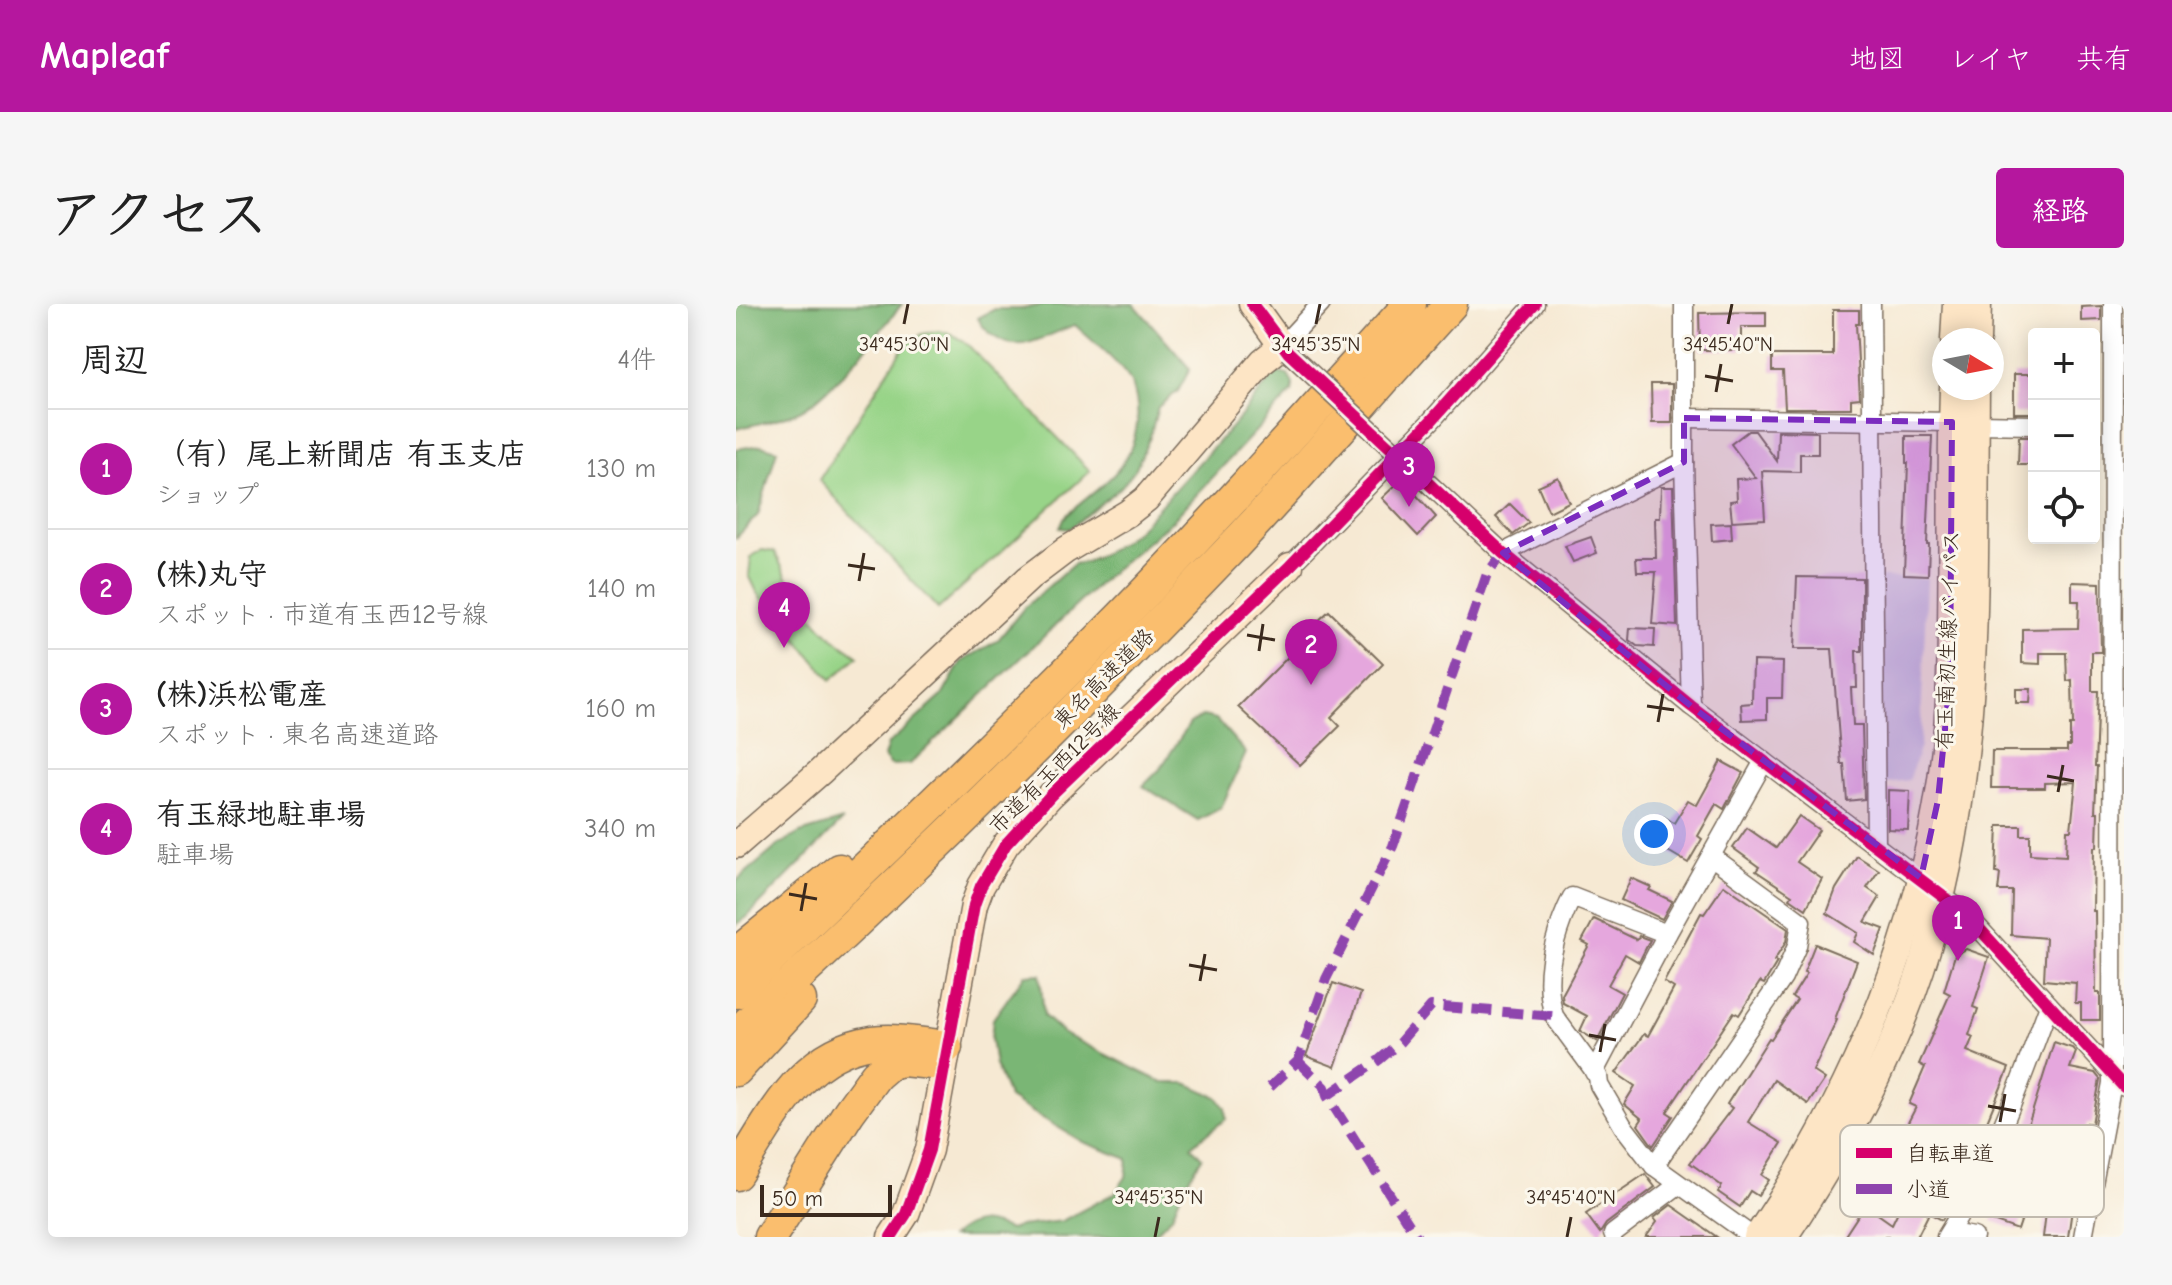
<!DOCTYPE html>
<html lang="ja">
<meta charset="utf-8">
<style>
body{margin:0;font-family:"Comic Neue","Klee One",sans-serif;background:#f6f6f6;color:#222}
.controls{position:absolute;right:24px;top:24px;display:grid;overflow:hidden;border-radius:8px;box-shadow:0 4px 20px #0003}
.controls button{width:72px;height:72px;display:grid;place-items:center;padding:0;border:0;border-bottom:2px solid #e0e0e0;background:#fff;color:#222;font:40px sans-serif}
.compass{position:absolute;left:1196px;top:24px;width:72px;height:72px;border-radius:50%;background:#fff;box-shadow:0 4px 20px #0003;rotate:100deg}
.scale{position:absolute;left:24px;bottom:20px;width:132px;box-sizing:border-box;padding-left:8px;border:4px solid #3b2a1e;border-top:0;font-size:22px;line-height:28px;white-space:nowrap;color:#3b2a1e;-webkit-text-stroke:6px #fbf7ec;paint-order:stroke}
.you{position:absolute;left:918px;top:530px;width:28px;height:28px;margin:-20px;border:6px solid #fff;border-radius:50%;background:#1a73e8;box-shadow:0 0 0 12px #1a73e833}
.badge{display:grid;place-items:center;width:52px;height:52px;border-radius:50%;background:#b5179e;color:#fff;font-size:26px;font-weight:700}
.pin{position:absolute;translate:-50% -66px;filter:drop-shadow(0 2px 4px #0008)}
.pin::after{content:'';position:absolute;top:42px;width:28px;height:24px;background:inherit;clip-path:polygon(0 0,100% 0,50% 100%)}
.list{margin:0;padding:0;list-style:none}
h2{display:flex;justify-content:space-between;align-items:center;height:104px;margin:0;padding:0 32px;font-size:34px}
h2 small{font-size:26px;font-weight:400;color:#767676}
.list li{display:grid;grid-template-columns:52px 1fr auto;gap:24px;align-items:center;box-sizing:border-box;height:120px;padding:0 32px;border-top:2px solid #e0e0e0}
.list b{display:block;font-size:30px;white-space:nowrap}
.list p{margin:0;font-size:26px;white-space:nowrap;color:#767676}
.list em{font-size:26px;font-style:normal;color:#767676}
.icon{flex:none;width:44px;height:44px;fill:none;stroke:currentColor;stroke-width:2;stroke-linecap:round;stroke-linejoin:round}
.map{position:relative;flex:none;width:1388px;height:933px;overflow:hidden;border-radius:8px}
header{display:flex;align-items:center;gap:48px;box-sizing:border-box;height:112px;padding:0 40px;background:#b5179e;color:#fff}
header strong{font-size:38px}
nav{display:flex;gap:44px;margin-inline-start:auto;font-size:28px}
.intro{display:flex;align-items:center;justify-content:space-between;box-sizing:border-box;height:192px;padding:0 48px}
h1{margin:0;font-size:56px}
.button{padding:20px 36px;border-radius:8px;background:#b5179e;color:#fff;font-size:28px;font-weight:700}
main{display:flex;gap:48px;padding:0 48px}
aside{flex:1;background:#fff;border-radius:8px;box-shadow:0 4px 20px #0003}
.map>svg:first-child{display:block}
.industrial{fill:#c8c0d8}
.green{fill:#98d488;stroke:#6a7f53;stroke-width:2}
.forest{fill:#7ab674;stroke:#5a7049;stroke-width:2}
.building{fill:#e5a7dd}
.lines{fill:none;stroke-linecap:round;stroke-linejoin:round}
.street-casing{stroke:#7c6d5d;stroke-width:21}
.secondary-casing{stroke:#7c6d5d;stroke-width:29}
.highway-casing{stroke:#7c6d5d;stroke-width:35}
.street{stroke:#fff;stroke-width:18}
.secondary{stroke:#fde5c5;stroke-width:26}
.highway{stroke:#fabe6e;stroke-width:32}
.street-bridge-casing{stroke:#7c6d5d;stroke-width:21;stroke-linecap:butt}
.street-bridge{stroke:#fff;stroke-width:18}
.quiet{stroke:#8e44ad;stroke-width:10;stroke-dasharray:20 10;stroke-linecap:butt}
.cycleway-casing{stroke:#fbf7ec;stroke-width:17}
.cycleway{stroke:#d6006c;stroke-width:12}
.marked{fill:#7b2cbf;fill-opacity:0.2;stroke:#7b2cbf;stroke-width:6;stroke-dasharray:16 10;stroke-linejoin:round}
.ticks{fill:none;stroke:#3b2a1e;stroke-width:3}
.labels{text-anchor:middle;stroke-width:6;stroke-linejoin:round;paint-order:stroke}
.street-label{font-size:22px;fill:#3b2a1e;stroke:#fbf7ec}
.key{fill:#fbf7ec;stroke:#c1baae;stroke-width:2}
.key-label{font-size:22px;fill:#3b2a1e}
.ticks-label{font-size:20px;text-anchor:middle;fill:#3b2a1e;stroke:#fbf7ec;stroke-width:6;stroke-linejoin:round;paint-order:stroke}
</style>
<header>
<strong>Mapleaf</strong>
<nav><a>地図</a><a>レイヤ</a><a>共有</a></nav>
</header>
<div class="intro"><h1>アクセス</h1><a class="button">経路</a></div>
<main>
<aside>
<h2>周辺<small>4件</small></h2>
<ul class="list">
<li><span class="badge">1</span><div><b>（有）尾上新聞店 有玉支店</b><p>ショップ</p></div><em>130 m</em></li>
<li><span class="badge">2</span><div><b>(株)丸守</b><p>スポット · 市道有玉西12号線</p></div><em>140 m</em></li>
<li><span class="badge">3</span><div><b>(株)浜松電産</b><p>スポット · 東名高速道路</p></div><em>160 m</em></li>
<li><span class="badge">4</span><div><b>有玉緑地駐車場</b><p>駐車場</p></div><em>340 m</em></li>
</ul>
</aside>
<div class="map">
<svg width="1388" height="933" viewBox="0 0 1388 933">
<rect width="100%" height="100%" fill="#fbf7ec"/>
<filter id="ink" filterUnits="userSpaceOnUse"><feTurbulence type="fractalNoise" baseFrequency=".0125" numOctaves="2"/><feDisplacementMap in="SourceGraphic" scale="16" xChannelSelector="R" yChannelSelector="G"/><feConvolveMatrix kernelMatrix="1 2 1 2 8 2 1 2 1" color-interpolation-filters="sRGB"/></filter>
<filter id="wash" filterUnits="userSpaceOnUse"><feTurbulence type="fractalNoise" baseFrequency=".006" numOctaves="4" result="noise"/><feDisplacementMap in="SourceGraphic" scale="32" xChannelSelector="R" yChannelSelector="G"/><feGaussianBlur stdDeviation="1.8" result="paint"/><feColorMatrix in="noise" values="0 0 0 0 0 0 0 0 0 0 0 0 0 0 0 0 0 1.4 0 .05"/><feComposite in="paint" operator="in"/></filter>
<g filter="url(#wash)">
<rect width="100%" height="100%" fill="#f6e9d3"/>
<polygon class="industrial" points="1144,273 1191,274 1184,442 1173,476 1143,480"/>
<g class="green">
<polygon points="203,27 216,30 232,41 354,167 202,305 83,176 166,45 186,30"/>
<path d="M26,246l13,2c14,32 30,60 57,85 8,7 17,12 26,19l-27,24 -74,-88 -8,-17 2,-18z"/>
</g>
<g class="forest">
<path d="M0,0h166c-21,26 -76,97 -105,108 -19,8 -41,12 -61,17z"/>
<path d="M398,0l56,65 -12,22 -20,16 -8,30 -14,31 -14,18 -53,43 -9,-1 4,-10c16,-16 37,-29 52,-46 21,-23 27,-59 16,-88 -7,-17 -43,-46 -57,-59 -26,8 -55,31 -80,12 -8,-6 -13,-10 -17,-19l17,-9h25l23,-4z"/>
<polygon points="540,68 552,71 557,80 557,87 436,217 370,273 174,460 155,461 148,453 152,440 206,392 225,358 262,336 288,304 338,260 350,258 374,246 402,226 501,117"/>
<polygon points="25,141 41,146 22,211 0,234 0,145"/>
<polygon points="467,412 480,415 510,449 485,504 462,516 407,482 424,465 454,419"/>
<polygon points="107,516 11,613 0,621 0,577 43,541 64,529"/>
<path d="M304,670l4,42 20,18 99,49h23l31,14 8,11 1,11 -35,27 11,12 -18,28 -12,30 -21,21h-200c22,-19 34,-17 59,-7l10,-4 42,-5 53,-28 11,-16 2,-18 -45,-17 -74,-44 -14,-33 -4,-26 2,-20 32,-44z"/>
</g>
<g id="blocks">
<g class="building">
<polygon points="1365,2 1365,16 1345,17 1345,3"/>
<polygon points="1097,6 1123,6 1123,20 1120,20 1124,94 1115,95 1115,104 1049,104 1047,67 1036,67 1036,51 1097,51"/>
<polygon points="1030,8 1030,23 1005,23 1005,46 964,46 963,9"/>
<rect x="1278" y="70" width="20" height="39"/>
<polygon points="915,80 936,80 936,119 916,119"/>
<polygon points="1012,127 1019,127 1041,157 1042,127 1082,128 1082,150 1064,150 1064,168 1026,167 1029,215 996,217 994,197 1001,196 1000,175 1020,174 995,140"/>
<polygon points="1170,132 1196,132 1191,240 1193,240 1192,271 1168,270 1172,159 1170,159"/>
<polygon points="1283,133 1298,133 1298,161 1282,161"/>
<polygon points="822,173 833,198 813,208 802,182"/>
<polygon points="666,175 700,213 682,232 646,194"/>
<polygon points="925,183 937,183 941,322 916,320 920,268 901,268 900,254 920,254 919,214 924,214"/>
<polygon points="774,200 793,219 777,231 760,213"/>
<polygon points="995,219 996,235 976,237 975,220"/>
<polygon points="855,233 861,249 837,258 829,242"/>
<polygon points="1061,273 1126,274 1126,347 1120,347 1121,384 1115,384 1117,421 1126,421 1128,495 1111,497 1108,460 1105,460 1096,345 1058,345"/>
<polygon points="1336,278 1364,279 1365,348 1356,348 1356,387 1362,387 1359,462 1361,462 1359,508 1362,508 1361,543 1358,543 1357,607 1359,607 1360,689 1364,689 1364,716 1345,716 1345,699 1339,699 1340,679 1308,676 1310,634 1275,631 1276,587 1262,587 1264,570 1260,569 1262,522 1285,522 1285,531 1294,531 1294,550 1330,552 1331,526 1335,526 1340,478 1309,479 1309,484 1255,484 1256,447 1331,447 1331,442 1334,442 1334,421 1337,421 1336,376 1331,377 1330,349 1304,349 1304,360 1286,359 1286,325 1342,324 1343,297 1336,297"/>
<polygon points="593,307 647,360 595,413 604,422 564,461 502,403 572,333 568,330"/>
<polygon points="894,324 919,325 918,343 901,342 893,336"/>
<polygon points="1017,357 1047,358 1046,394 1031,394 1031,415 1006,416 1005,400 1016,399"/>
<polygon points="1280,385 1295,385 1294,399 1280,399"/>
<polygon points="985,457 1007,469 988,505 980,500 962,532 966,535 952,559 915,537 928,513 938,519 952,496 961,501"/>
<polygon points="1152,486 1174,487 1172,526 1152,525"/>
<polygon points="1063,512 1083,526 1061,558 1086,575 1070,605 1054,594 1056,591 1020,567 1023,563 997,544 1011,524 1040,544"/>
<polygon points="1121,552 1143,566 1131,584 1144,593 1129,618 1148,625 1138,651 1118,638 1122,629 1091,609 1100,585"/>
<polygon points="895,574 915,583 913,586 936,597 926,615 885,596"/>
<polygon points="988,581 1052,625 1050,638 1038,657 1041,658 1028,680 1024,678 1003,711 998,708 931,808 937,812 917,842 902,821 906,815 888,800 899,782 880,769 908,730 912,732 938,684 928,678 965,609 968,610"/>
<polygon points="858,615 901,636 903,632 914,636 903,658 889,650 872,681 886,689 861,737 844,727 851,712 827,699 826,691 853,641 846,637"/>
<polygon points="1079,640 1121,657 1099,715 1101,716 1077,767 1089,775 1072,800 1038,776 1012,818 1046,839 1026,871 1033,876 1022,892 1014,887 1004,903 982,888 986,882 954,859 996,804 991,800 1033,734 1035,735 1061,696 1056,693 1071,669 1068,668"/>
<polygon points="1230,645 1253,653 1237,703 1242,705 1233,731 1237,733 1231,747 1273,764 1249,822 1242,819 1214,874 1226,879 1206,916 1193,909 1181,933 1108,933 1129,901 1156,920 1165,901 1170,904 1195,853 1163,836 1180,803 1173,800 1189,763 1183,760 1214,690 1208,687 1219,651"/>
<polygon points="597,679 625,689 599,763 570,752"/>
<polygon points="1318,738 1336,744 1340,748 1334,764 1359,769 1364,775 1356,820 1351,819 1344,851 1332,933 1307,933 1318,844 1310,843 1282,926 1256,917 1275,861 1268,859 1279,824 1290,828"/>
<polygon points="909,870 919,883 870,920 864,929 850,910"/>
<polygon points="935,901 981,933 910,933 921,918 918,914"/>
</g>
</g>
</g>
<g filter="url(#ink)">
<use href="#blocks" fill-opacity="0" stroke="#7c6d5d" stroke-width="2"/>
<g class="lines">
<g class="street-casing">
<g id="street">
<polyline points="948,0 948,158 955,402"/>
<polyline points="1135,0 1140,540"/>
<polyline points="552,48 546,42 585,0"/>
<polyline points="948,114 1216,118"/>
<polyline points="1240,120 1298,121"/>
<polyline points="662,151 767,249 955,402 1230,610 1388,783"/>
<polyline points="767,249 948,158"/>
<polyline points="554,262 695,117 799,0"/>
<path d="M931,630l-95,-37c-18,37 -30,78 -18,119l44,60 1,9 24,41 31,40 99,71"/>
<polyline points="858,768 931,630 1028,457"/>
<polyline points="918,862 1047,674 1061,642 1065,618 975,552"/>
<polyline points="1213,929 1238,933"/>
<polyline points="877,930 942,881"/>
<path d="M1210,933c45,-72 74,-153 103,-232"/>
<polyline points="1347,933 1376,779 1377,0"/>
</g>
</g>
<g class="secondary-casing">
<g id="secondary">
<polyline points="1218,36 1220,0"/>
<polyline points="1241,36 1242,0"/>
<polyline points="0,541 84,468 293,274 330,246 392,209 410,195 527,57 546,42 516,0"/>
<polyline points="155,933 170,910 193,846 238,601 245,582 270,540 315,491 554,262"/>
<path d="M1021,933c111,-164 187,-359 193,-559 3,-96 0,-193 3,-290"/>
<path d="M1048,933c55,-84 106,-173 137,-268 62,-188 53,-386 55,-581"/>
</g>
</g>
<g class="highway-casing">
<g id="highway">
<polyline points="0,650 103,566"/>
<path d="M0,688c130,-124 260,-248 386,-376 99,-101 193,-207 288,-312"/>
<path d="M0,730c168,-154 331,-314 488,-478 78,-82 151,-168 227,-252"/>
<polyline points="0,766 64,696"/>
<path d="M0,870c36,-54 64,-121 136,-132 25,-3 50,2 74,5"/>
<polyline points="34,933 113,808 140,771 154,759 167,756 196,759"/>
</g>
</g>
<use href="#street" class="street"/>
<use href="#secondary" class="secondary"/>
<use href="#highway" class="highway"/>
<g class="street-bridge-casing">
<polyline id="street-bridge" points="552,48 662,151"/>
</g>
<use href="#street-bridge" class="street-bridge"/>
<g class="quiet">
<polyline points="562,757 589,783 591,792 681,933"/>
<polyline points="534,783 562,757 590,675 657,542 751,270 767,249"/>
<polyline points="591,792 643,756 664,738 695,702 818,712"/>
</g>
<g class="cycleway-casing">
<g id="cycleway">
<polyline points="516,0 552,48 767,249 955,402 1230,610 1388,783"/>
<polyline points="155,933 170,910 193,846 238,601 245,582 270,540 315,491 554,262 695,117 799,0"/>
</g>
</g>
<use href="#cycleway" class="cycleway"/>
</g>
</g>
<path class="marked" d="M948,114l268,4 -2,257 -12,121 -17,78 -230,-172 -188,-153 181,-91z"/>
<path class="ticks" d="M168,20l4,-20M580,20l4,-20M992,20l4,-20M969,72l28,5M980,88l5,-28M112,261l27,4M123,277l5,-28M511,331l28,5M523,347l4,-27M911,402l27,4M922,418l5,-28M1311,472l27,5M1322,488l5,-27M53,590l28,5M65,607l5,-28M453,661l28,5M464,677l5,-27M853,731l27,5M864,748l5,-28M1252,802l28,5M1264,818l5,-28M419,933l4,-20M831,933l4,-20"/>
<g class="labels">
<g class="street-label">
<text transform="translate(1211 336) rotate(-88)" y="8">有玉南初生線バイパス</text>
<text transform="translate(367 374) rotate(-45)" y="8">東名高速道路</text>
<text transform="translate(318 464) rotate(-45)" y="8">市道有玉西12号線</text>
</g>
</g>
<rect x="1104" y="821" width="264" height="92" rx="12" class="key"/>
<rect x="1120" y="844" width="36" height="10" fill="#d6006c"/>
<rect x="1120" y="880" width="36" height="10" fill="#8e44ad"/>
<g class="key-label">
<text x="1170" y="857">自転車道</text>
<text x="1170" y="893">小道</text>
</g>
<g class="ticks-label">
<text x="168" y="47">34°45'30"N</text>
<text x="580" y="47">34°45'35"N</text>
<text x="992" y="47">34°45'40"N</text>
<text x="423" y="900">34°45'35"N</text>
<text x="835" y="900">34°45'40"N</text>
</g>
</svg>
<div class="controls">
<button>+</button>
<button>−</button>
<button><svg class="icon" aria-label="locate" viewBox="0 0 24 24"><circle cx="12" cy="12" r="6"/><path d="M12 2v4M12 18v4M2 12h4M18 12h4"/></svg></button>
</div>
<svg class="compass" viewBox="-18 -18 36 36"><path d="M0-13l5 13h-10z" fill="#e53935"/><path d="M0 13l5-13h-10z" fill="#767676"/></svg>
<div class="scale">50 m</div>
<div class="you"></div>
<div class="pin badge" style="left:1222px;top:657px">1</div>
<div class="pin badge" style="left:575px;top:381px">2</div>
<div class="pin badge" style="left:673px;top:203px">3</div>
<div class="pin badge" style="left:48px;top:344px">4</div>
</div>
</main>
